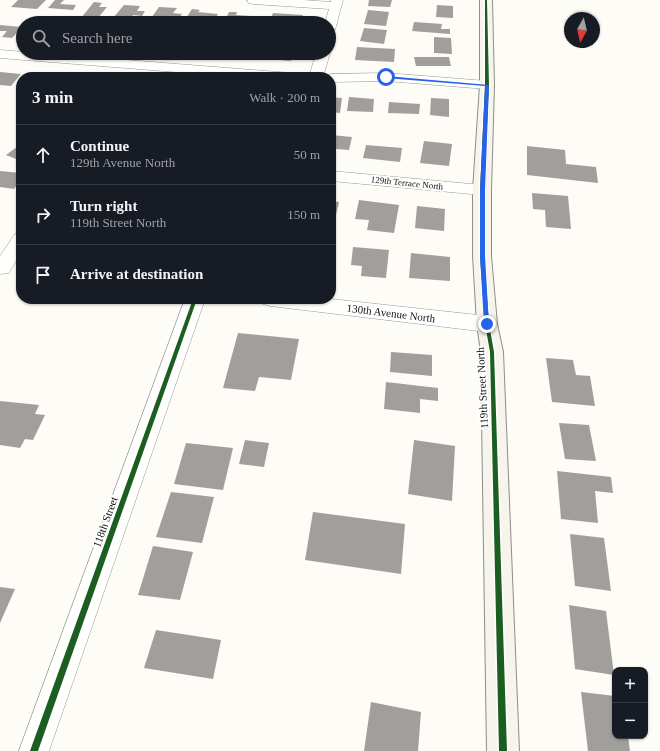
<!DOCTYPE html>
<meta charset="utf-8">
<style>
body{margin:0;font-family:"Times New Roman",serif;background:#242831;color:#f1f3f6}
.controls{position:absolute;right:12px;bottom:12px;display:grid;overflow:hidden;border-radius:8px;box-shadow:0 1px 3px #0004}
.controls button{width:36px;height:36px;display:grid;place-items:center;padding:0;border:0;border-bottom:1px solid #363941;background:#171b24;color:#f1f3f6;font:20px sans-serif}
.compass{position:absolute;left:564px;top:12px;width:36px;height:36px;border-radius:50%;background:#171b24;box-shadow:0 1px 3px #0004;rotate:188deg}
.stop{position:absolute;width:12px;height:12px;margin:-9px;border:3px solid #2563eb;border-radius:50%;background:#fff}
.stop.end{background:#2563eb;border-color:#fff;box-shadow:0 1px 4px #0008}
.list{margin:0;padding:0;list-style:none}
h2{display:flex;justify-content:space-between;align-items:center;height:52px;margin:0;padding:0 16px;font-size:17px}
h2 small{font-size:13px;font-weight:400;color:#9ea1a6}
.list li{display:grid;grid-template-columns:26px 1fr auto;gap:12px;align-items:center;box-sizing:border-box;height:60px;padding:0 16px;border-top:1px solid #363941}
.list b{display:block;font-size:15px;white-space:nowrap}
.list p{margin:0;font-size:13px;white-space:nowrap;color:#9ea1a6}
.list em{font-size:13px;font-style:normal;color:#9ea1a6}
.icon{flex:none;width:22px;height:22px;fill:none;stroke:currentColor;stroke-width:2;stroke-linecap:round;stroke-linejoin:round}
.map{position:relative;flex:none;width:660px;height:751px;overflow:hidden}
.search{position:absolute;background:#171b24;box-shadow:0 1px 3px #0004;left:16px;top:16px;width:320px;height:44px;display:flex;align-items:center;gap:10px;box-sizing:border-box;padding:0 14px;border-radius:22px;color:#9ea1a6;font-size:15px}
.panel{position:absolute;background:#171b24;box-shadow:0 1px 3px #0004;left:16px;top:72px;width:320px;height:232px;border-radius:16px}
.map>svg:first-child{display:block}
.building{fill:#a19f9c}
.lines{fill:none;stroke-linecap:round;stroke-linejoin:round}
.street-casing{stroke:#979795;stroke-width:1}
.secondary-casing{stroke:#8e8d8b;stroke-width:2}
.street{fill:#fffffe;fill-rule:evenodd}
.secondary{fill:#f6f4eb;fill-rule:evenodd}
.cycleway-casing{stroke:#fff;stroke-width:3}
.cycleway{fill:#1b5e20;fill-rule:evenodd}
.route{fill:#2563eb}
.labels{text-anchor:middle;stroke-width:4;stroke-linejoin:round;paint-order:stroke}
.far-street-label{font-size:9px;fill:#111;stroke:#fff}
.street-label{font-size:11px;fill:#111;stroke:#fff}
</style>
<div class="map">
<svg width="660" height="751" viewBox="0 0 660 751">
<rect width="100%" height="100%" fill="#fdfcf7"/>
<g class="building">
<polygon points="18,0 46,0 37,9 11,7"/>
<polygon points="55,0 64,0 60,4 76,5 73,10 48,8"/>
<polygon points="369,0 392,0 390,7 368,6"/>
<polygon points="94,2 102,3 99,7 107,7 97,19 81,18"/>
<polygon points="124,5 140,6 137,11 145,11 142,16 133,15 130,20 113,18"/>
<polygon points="437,5 453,6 453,18 436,17"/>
<polygon points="159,7 177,8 173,13 182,14 176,23 149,21"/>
<polygon points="192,9 200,10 198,12 218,14 213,22 185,20"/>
<polygon points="368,10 389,12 386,26 364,24"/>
<polygon points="229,12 237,12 236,15 251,16 247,23 224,23"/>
<polygon points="273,13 303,15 300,23 269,23"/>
<polygon points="414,22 442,24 441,29 450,29 450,34 412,31"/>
<polygon points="0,25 22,27 12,38 2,37 7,31 0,31"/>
<polygon points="364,28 387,30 384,44 360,41"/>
<polygon points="434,37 451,38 452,54 434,53"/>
<polygon points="357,47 395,49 394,62 355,60"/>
<polygon points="261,53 293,53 291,61 280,60 281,57 260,56"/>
<polygon points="414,57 449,57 451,66 416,66"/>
<polygon points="0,72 21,74 11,86 0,85"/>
<polygon points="331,97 342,98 340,113 331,112"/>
<polygon points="349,97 374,99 373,112 347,111"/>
<polygon points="431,98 449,99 449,117 430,115"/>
<polygon points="389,102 420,104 419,114 388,113"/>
<polygon points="331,135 352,137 349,150 336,149 335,156 331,156"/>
<polygon points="424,141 452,144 449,166 420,163"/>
<polygon points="21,144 21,161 6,155"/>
<polygon points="366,145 402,148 400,162 363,158"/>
<polygon points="527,146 565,150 566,164 596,167 598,183 527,175"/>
<polygon points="0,171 21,173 21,179 14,189 0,187"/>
<polygon points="532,193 568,196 571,229 546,227 545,210 533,209"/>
<polygon points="359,200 399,205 394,233 367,230 369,220 355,219"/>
<polygon points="331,201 339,202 336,215 331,214"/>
<polygon points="417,206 445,209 444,231 415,228"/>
<polygon points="353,247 389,250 386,278 361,276 362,266 351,265"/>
<polygon points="411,253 450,257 450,281 409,278"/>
<polygon points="238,333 299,339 291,380 259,377 255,391 223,388"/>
<polygon points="391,352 432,355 432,376 390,372"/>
<polygon points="546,358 573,360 576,375 590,376 595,406 552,402"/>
<polygon points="386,382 438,388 438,401 420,399 420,413 384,409"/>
<polygon points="0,401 39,405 35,414 45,415 33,440 25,439 20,448 0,445"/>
<polygon points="559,423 589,425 596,461 565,459"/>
<polygon points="245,440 269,443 264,467 239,464"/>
<polygon points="414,440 455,446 452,501 408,494"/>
<polygon points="186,443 233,448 223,490 174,484"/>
<polygon points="557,471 611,477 613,493 595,491 598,523 561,519"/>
<polygon points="171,492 214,497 202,543 156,537"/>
<polygon points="313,512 405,524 401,574 305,560"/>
<polygon points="570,534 604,538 611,591 575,586"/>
<polygon points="153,546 193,552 180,600 138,595"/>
<polygon points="0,587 15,589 0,623"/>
<polygon points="569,605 606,611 614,675 575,669"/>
<polygon points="156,630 221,640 213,679 144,668"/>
<polygon points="581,692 615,696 615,736 628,736 630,751 588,751"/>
<polygon points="371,702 421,712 418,751 364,751"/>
</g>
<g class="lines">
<g class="street-casing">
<g id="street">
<polygon points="247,0 303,0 331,2 331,0 343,0 335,30 333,33 329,34 329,23 325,23 329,9 253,4 249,3"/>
<polygon points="0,50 291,73 296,74 298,77 239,77 0,58"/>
<polygon points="329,52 330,53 323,77 309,77 316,53"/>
<polygon points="386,73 487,81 492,82 494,85 492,88 487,89 386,81 331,82 331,77 325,77 331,74"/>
<polygon points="331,171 482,185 488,186 490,190 488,194 482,195 331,181"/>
<polygon points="21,232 21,252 9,273 0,274 0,256 15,234"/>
<polygon points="185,299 205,299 49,751 19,751"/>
<polygon points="260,299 331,299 487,316 494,319 497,324 494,329 487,332 270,306 263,304"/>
</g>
</g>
<g class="secondary-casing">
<polygon id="secondary" points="480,0 492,0 494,85 491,190 491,256 497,324 503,352 519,751 487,751 481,352 477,324 473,256 473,190 480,85"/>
</g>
<use href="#street" class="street"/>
<use href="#secondary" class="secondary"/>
<g class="cycleway-casing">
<g id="cycleway">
<polygon points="485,0 487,0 489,85 484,190 484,256 489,324 494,352 507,751 499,751 490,352 485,324 480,256 480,190 485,85"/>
<polygon points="193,299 197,299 38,751 30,751"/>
</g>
</g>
<use href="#cycleway" class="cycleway"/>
</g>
<polygon class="route" points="386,76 489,85 485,190 485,256 489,325 485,325 484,324 480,256 480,190 485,86 385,78"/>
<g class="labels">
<g class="far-street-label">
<text transform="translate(407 183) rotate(6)" y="3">129th Terrace North</text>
</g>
<g class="street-label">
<text transform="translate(391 313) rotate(7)" y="4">130th Avenue North</text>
<text transform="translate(482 388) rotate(-93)" y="4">119th Street North</text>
<text transform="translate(105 522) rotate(-70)" y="4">118th Street</text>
</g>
</g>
</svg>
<div class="controls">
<button>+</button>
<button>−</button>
</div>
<svg class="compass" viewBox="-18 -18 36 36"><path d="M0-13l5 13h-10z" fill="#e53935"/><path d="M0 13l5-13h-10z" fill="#9ea1a6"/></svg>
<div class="stop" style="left:386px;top:77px"></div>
<div class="stop end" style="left:487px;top:324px"></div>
<div class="search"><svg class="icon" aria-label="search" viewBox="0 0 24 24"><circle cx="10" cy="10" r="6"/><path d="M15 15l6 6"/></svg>Search here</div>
<section class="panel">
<h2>3 min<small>Walk · 200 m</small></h2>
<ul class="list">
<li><svg class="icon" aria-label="ahead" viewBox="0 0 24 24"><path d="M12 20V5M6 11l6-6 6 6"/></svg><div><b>Continue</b><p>129th Avenue North</p></div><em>50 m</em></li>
<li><svg class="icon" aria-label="right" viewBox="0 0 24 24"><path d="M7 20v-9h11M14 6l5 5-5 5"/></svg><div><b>Turn right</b><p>119th Street North</p></div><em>150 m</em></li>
<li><svg class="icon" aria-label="arrive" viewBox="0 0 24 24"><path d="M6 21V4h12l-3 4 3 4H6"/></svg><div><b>Arrive at destination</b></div></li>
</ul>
</section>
</div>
